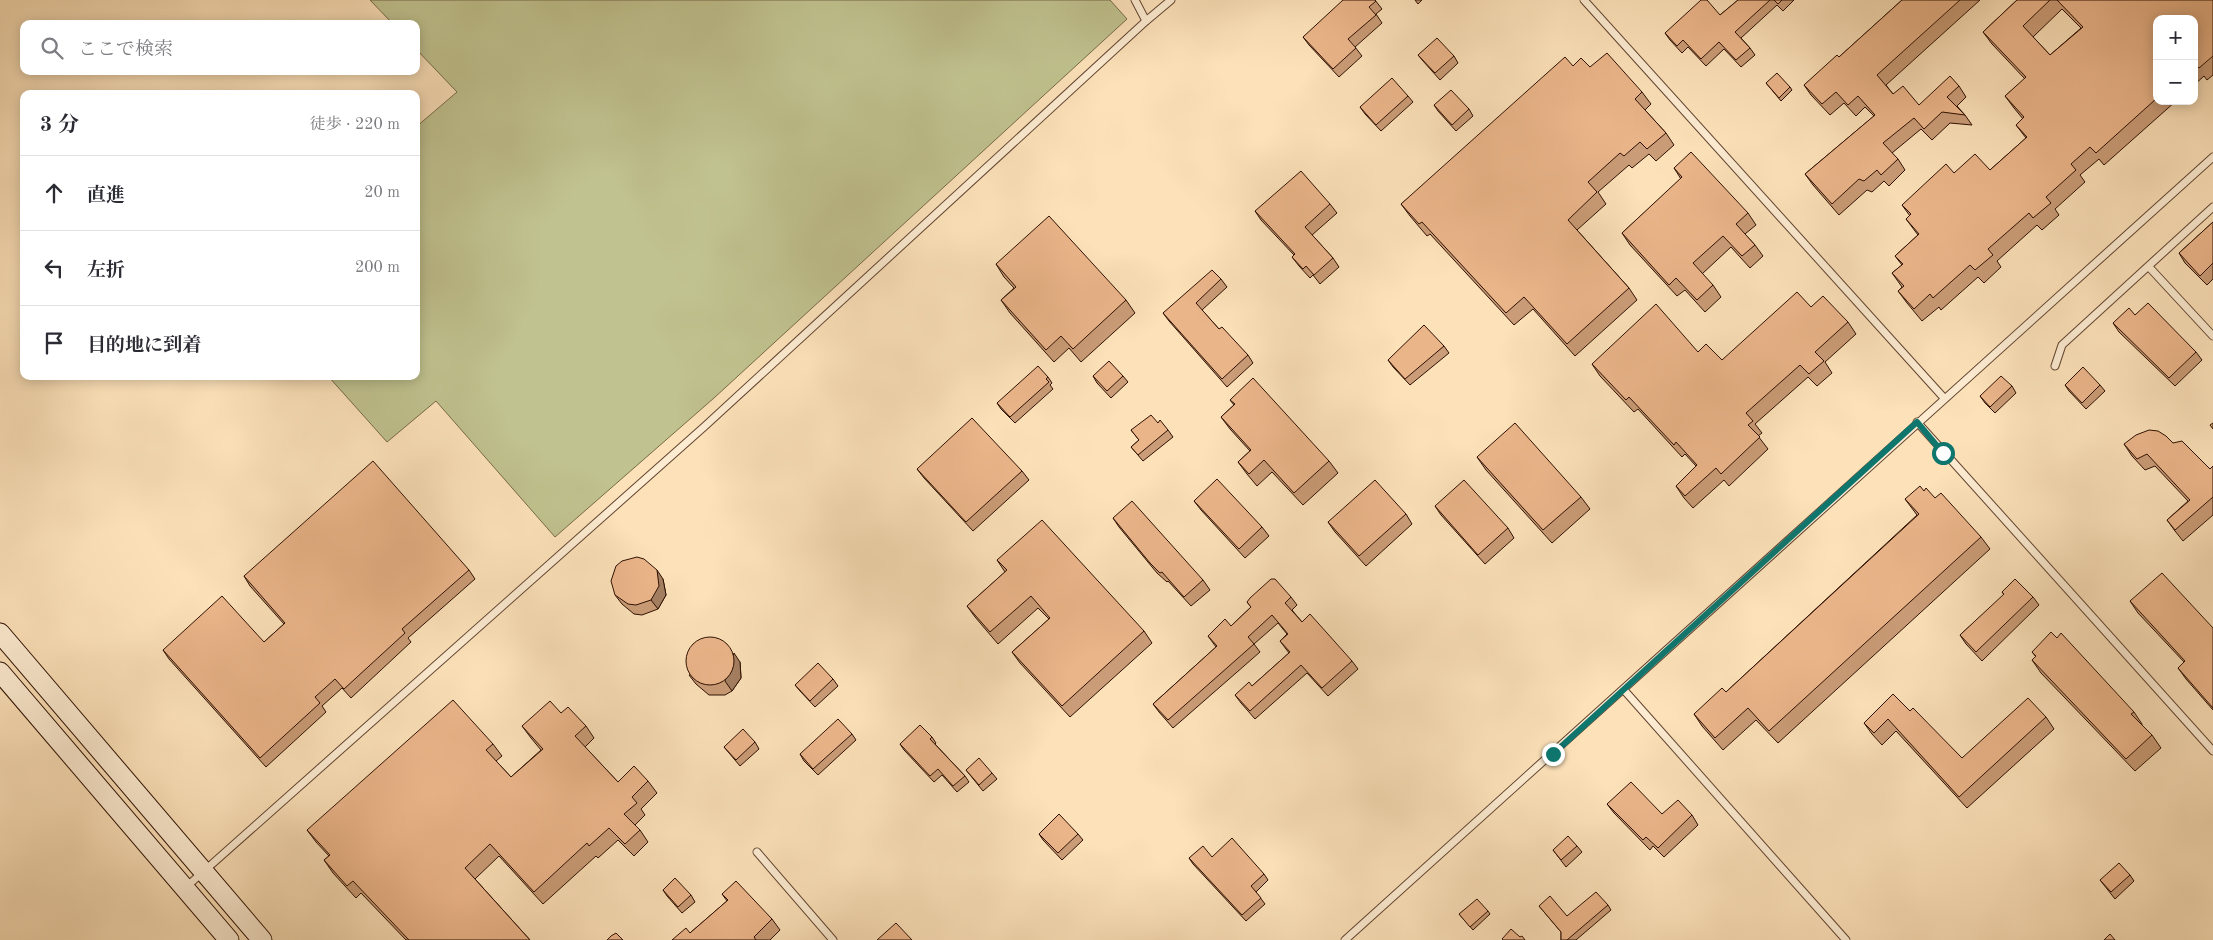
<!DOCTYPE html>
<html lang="ja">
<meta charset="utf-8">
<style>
body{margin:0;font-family:"Old Standard TT","Noto Serif JP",serif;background:#f7f7f7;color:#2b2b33}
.controls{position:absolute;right:15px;top:15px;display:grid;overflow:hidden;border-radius:10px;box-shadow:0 2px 12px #0003}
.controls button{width:45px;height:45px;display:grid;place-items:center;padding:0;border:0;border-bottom:1px solid #e1e1e2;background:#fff;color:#2b2b33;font:25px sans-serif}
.stop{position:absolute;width:15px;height:15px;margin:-11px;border:4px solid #0f766e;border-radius:50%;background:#fff}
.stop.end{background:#0f766e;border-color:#fff;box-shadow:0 1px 5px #0008}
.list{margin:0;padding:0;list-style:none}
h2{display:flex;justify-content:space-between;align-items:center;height:65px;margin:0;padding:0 20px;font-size:21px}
h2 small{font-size:16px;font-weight:400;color:#7c7c81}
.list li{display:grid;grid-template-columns:32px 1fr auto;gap:15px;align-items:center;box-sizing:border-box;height:75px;padding:0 20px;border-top:1px solid #e1e1e2}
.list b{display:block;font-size:19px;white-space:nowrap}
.list em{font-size:16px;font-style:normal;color:#7c7c81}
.icon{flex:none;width:28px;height:28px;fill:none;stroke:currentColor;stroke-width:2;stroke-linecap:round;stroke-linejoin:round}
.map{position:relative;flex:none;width:2213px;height:940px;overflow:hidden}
.search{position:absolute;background:#fff;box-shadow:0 2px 12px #0003;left:20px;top:20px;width:400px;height:55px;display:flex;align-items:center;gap:12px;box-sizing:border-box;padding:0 18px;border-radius:10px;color:#7c7c81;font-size:19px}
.panel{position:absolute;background:#fff;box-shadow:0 2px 12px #0003;left:20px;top:90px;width:400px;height:290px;border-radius:10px}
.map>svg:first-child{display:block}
.green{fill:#c0c28f;stroke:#776948}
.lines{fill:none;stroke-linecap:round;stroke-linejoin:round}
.lane-casing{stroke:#624430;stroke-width:9}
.secondary-casing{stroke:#2e1002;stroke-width:21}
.lane{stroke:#fdecd2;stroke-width:7}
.secondary{stroke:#fdecd2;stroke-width:19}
.wall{fill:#ca9c77;stroke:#2e1002;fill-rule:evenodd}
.shaded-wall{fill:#a47f61;stroke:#2e1002}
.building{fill:#ebb58a;stroke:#2e1002}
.route{stroke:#0f766e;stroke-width:6}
</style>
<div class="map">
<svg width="2213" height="940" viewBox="0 0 2213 940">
<rect width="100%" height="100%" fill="#fce1b9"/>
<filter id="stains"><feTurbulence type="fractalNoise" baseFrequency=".004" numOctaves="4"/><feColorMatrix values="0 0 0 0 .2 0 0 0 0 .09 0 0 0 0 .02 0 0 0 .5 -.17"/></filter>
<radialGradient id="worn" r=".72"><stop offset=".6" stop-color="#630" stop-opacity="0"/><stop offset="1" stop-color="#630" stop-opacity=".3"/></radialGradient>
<polygon class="green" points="370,0 1110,0 1127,19 714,398 555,537 436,401 387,442 328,376 416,376 416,127 457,92 416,49 416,24 393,24"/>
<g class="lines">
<g class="lane-casing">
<g id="lane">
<polyline points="1135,0 1146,21"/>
<polyline points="1584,0 1944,398"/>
<polyline points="2149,267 2213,336"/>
<polyline points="2055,366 2062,345 2213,207"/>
<polyline points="1917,422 2213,751"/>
<polyline points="1624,690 1846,940"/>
<polyline points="757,852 833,940"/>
<polyline points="185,888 705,426 1146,21 1171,0"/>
<polyline points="1345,940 2213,157"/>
</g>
</g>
<g class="secondary-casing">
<g id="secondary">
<polyline points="0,633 262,940"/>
<polyline points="0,672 229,940"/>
</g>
</g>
<use href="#lane" class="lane"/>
<use href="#secondary" class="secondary"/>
</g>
<g class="wall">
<polygon points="1375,0 1382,9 1376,14 1382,23 1355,47 1362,56 1339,77 1309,45 1303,37"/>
<polygon points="1415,0 1422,0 1418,4"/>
<polygon points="1738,0 1794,0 1783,11 1777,5 1741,38 1750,48 1755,55 1741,67 1724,49 1706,66 1688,47 1682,53 1670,40 1665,33 1720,15"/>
<polygon points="1902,0 1980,0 1886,85 1893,94 1919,105 1959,86 1966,97 1957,106 1965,115 1972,125 1950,123 1932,140 1921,129 1892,153 1898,159 1905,170 1889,186 1884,181 1872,192 1867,190 1839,215 1813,185 1805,174 1874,116 1865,107 1856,116 1844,103 1830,115 1811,95 1804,85 1839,57"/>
<path d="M2017,0h196v75l-6,5 -3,-4 -10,9v-66h-37v82h19l-72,64 -5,-6 -19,16 5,7 -30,27 4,6 -17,15 -5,-5 -40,36 4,6 -17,16 -6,-6 -37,33 -2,-3 -17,14 -15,-18 -9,-12 4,-4 -10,-14 10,-8 -7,-9 23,-21 -12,-16 4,-3 -8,-11 52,-32 36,-3 36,-32 -10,-13 7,-6 -9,-11 -9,-12 20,-17 -33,-35 -9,-12zM2062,9l19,19 -31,27 -17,-18z"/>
<polygon points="1418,55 1454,56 1458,63 1440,80 1423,61"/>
<polygon points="1573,66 1590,67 1642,92 1651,104 1645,110 1666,133 1674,145 1656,161 1649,154 1632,168 1629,165 1598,192 1606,204 1577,230 1629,288 1637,300 1575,356 1533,309 1514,325 1430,234 1427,236 1410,216 1401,204"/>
<polygon points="1766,83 1790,87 1792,90 1781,101"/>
<polygon points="1408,96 1413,102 1381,131 1365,114 1360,107"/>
<polygon points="1434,105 1469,109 1473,116 1456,131 1438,111"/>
<polygon points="1674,168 1748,213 1756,225 1745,234 1755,245 1763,256 1750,268 1731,247 1702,274 1713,285 1721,297 1705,312 1685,290 1677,296 1630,245 1622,233 1681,179"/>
<polygon points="1330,204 1337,213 1312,235 1333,258 1339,267 1320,284 1313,275 1310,278 1299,266 1292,257 1294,255 1261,220 1255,211"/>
<polygon points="2213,222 2213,279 2207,285 2185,263 2179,253"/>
<polygon points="996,264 1126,300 1135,313 1081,362 1069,348 1054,362 1010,313 1001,300 1014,288 1004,277"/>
<polygon points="1221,279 1227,287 1202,310 1219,329 1248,355 1253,363 1227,387 1169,321 1163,313"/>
<polygon points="1811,307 1848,322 1856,334 1825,362 1832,373 1817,386 1808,377 1755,424 1762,433 1758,436 1768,449 1729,486 1724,480 1693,508 1684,498 1676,486 1696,466 1685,454 1682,457 1638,409 1634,412 1600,376 1592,364 1698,352 1722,360"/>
<polygon points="2135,315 2196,352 2202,360 2175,386 2119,332 2113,323"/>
<polygon points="1444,346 1449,353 1410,385 1393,367 1388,360"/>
<polygon points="1093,376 1123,376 1128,382 1111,398 1097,383"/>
<polygon points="1048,377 1052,383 1050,385 1053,389 1015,423 1001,409 997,403"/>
<polygon points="2065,385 2100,385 2105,391 2086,409 2069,391"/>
<polygon points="2012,386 2016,393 1995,413 1985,403 1980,396"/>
<polygon points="1230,400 1329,461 1338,473 1303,505 1272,472 1257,486 1247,474 1238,462 1250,451 1230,429 1221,417 1234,405"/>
<polygon points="1158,423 1168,430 1173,437 1143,461 1131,447 1139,440 1131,430"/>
<polygon points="2173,443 2210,469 2213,466 2213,515 2183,541 2175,531 2167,520 2188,501 2155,466 2145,470 2132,456 2124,444"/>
<polygon points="1477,457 1581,497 1590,509 1552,543 1486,470"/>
<polygon points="917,469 1022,471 1029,480 973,531 924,478"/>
<polygon points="1924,491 1935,498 1981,537 1990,549 1778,743 1756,720 1723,750 1702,726 1694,714 1726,692 1917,515 1905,499"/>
<polygon points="1194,501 1262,527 1269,536 1245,558 1201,510"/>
<polygon points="1435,506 1508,528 1514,538 1485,564 1441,515"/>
<polygon points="1406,514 1412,524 1366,566 1335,532 1328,522"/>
<polygon points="1113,518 1203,580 1210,590 1191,606 1168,581 1167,582 1157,573 1119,527"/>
<polygon points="997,560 1144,631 1152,643 1070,717 1020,663 1012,652 1049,619 1038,608 998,644 975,617 967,606 1005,572"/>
<polygon points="469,570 475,579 408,638 411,642 351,698 342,688 322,706 326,712 266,767 169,659 163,650 264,642 284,624 250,586 244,576"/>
<polygon points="663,579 666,595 658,609 642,615 634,614 622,604 615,595"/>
<polygon points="2002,592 2033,597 2039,605 1982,661 1966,644 1960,635 2004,595"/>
<polygon points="1291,597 1297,605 1292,610 1302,622 1352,661 1358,669 1328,696 1307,673 1255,719 1241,703 1235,695 1252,686 1289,653 1280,641 1287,634 1278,623 1254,644 1260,652 1173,728 1159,712 1153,704 1216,647 1208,636 1231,626 1251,607 1247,602"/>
<polygon points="2130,601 2213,628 2213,710 2186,679 2178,668 2184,662 2138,613"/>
<polygon points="2032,652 2134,712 2142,724 2142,725 2152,735 2161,748 2135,771 2041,673 2032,660 2036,657"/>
<polygon points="740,662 741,678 732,691 725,695 709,695 696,684 689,675"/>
<polygon points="833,679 838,686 815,707 800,691 795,685"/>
<polygon points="1910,711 1962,758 2046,717 2054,729 1967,808 1896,731 1882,745 1872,734 1864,723"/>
<polygon points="522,726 586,726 594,738 585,747 618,782 648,781 657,793 641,809 645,815 635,825 640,830 648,842 634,856 618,840 598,858 596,856 543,904 499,856 475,879 530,940 406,940 361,893 356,898 333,873 324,860 329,856 316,842 307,830 493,744 502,756 496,761 511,777 541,750 531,738"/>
<polygon points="852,734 856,740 818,775 804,761 800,754"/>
<polygon points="932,737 936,743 935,744 965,776 969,782 957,792 942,775 934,782 904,750 900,744"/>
<polygon points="755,742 759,749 740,766 724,747"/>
<polygon points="966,770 992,773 997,779 983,791"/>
<polygon points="1607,804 1662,814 1692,815 1698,825 1664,857 1653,846 1650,850 1614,813"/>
<polygon points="1039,834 1078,834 1083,840 1062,860 1043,840"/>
<polygon points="1577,846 1582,852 1566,867 1553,850"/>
<polygon points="1212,857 1264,874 1268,880 1256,892 1265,904 1246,921 1193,864 1189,858"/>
<polygon points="2130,875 2134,881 2115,899 2100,880"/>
<polygon points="663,890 691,895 695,902 682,913 667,896"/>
<polygon points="722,894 772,919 780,930 770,940 672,940 690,933 727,901"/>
<polygon points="1608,905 1611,910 1576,940 1561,940 1561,932 1539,906 1567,916"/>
<polygon points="1488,911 1490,914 1473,930 1459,914"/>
</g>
<g class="shaded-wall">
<polygon points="657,570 663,579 666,595 658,609 651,600"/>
<polygon points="734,653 740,662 741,678 732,691 725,681"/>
</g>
<g class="building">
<polygon points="1343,0 1375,0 1376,1 1369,7 1376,15 1348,39 1356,48 1333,69 1303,37"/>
<polygon points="1701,0 1707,0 1720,15 1738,0 1770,0 1735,32 1750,48 1736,60 1719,42 1701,59 1683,40 1677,46 1665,33"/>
<polygon points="1774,0 1782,0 1778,4"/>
<polygon points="1902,0 1960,0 1877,75 1893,94 1903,86 1919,105 1950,76 1959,86 1947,97 1965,115 1942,112 1924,129 1914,118 1883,143 1898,159 1881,175 1877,170 1864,181 1859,179 1832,204 1805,174 1875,115 1858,96 1848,105 1836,92 1822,104 1804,85 1837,55 1839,57"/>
<polygon points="2017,0 2050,0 2023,26 2050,55 2083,27 2057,0 2213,0 2213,56 2199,68 2195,64 2194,65 2194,19 2157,19 2157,98 2096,153 2090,147 2071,164 2076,170 2046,197 2051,203 2033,218 2029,213 1988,249 1993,255 1975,270 1970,265 1933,298 1930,294 1914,309 1898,291 1904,286 1892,273 1903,264 1895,256 1919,234 1906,219 1911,214 1902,205 1946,164 1954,173 1975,154 1990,170 2027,137 2016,125 2024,117 2005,96 2026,77 1983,32"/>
<polygon points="1437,38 1454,56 1435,73 1418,55"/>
<polygon points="1607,53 1642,92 1635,99 1666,133 1647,149 1640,142 1624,156 1620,153 1588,182 1597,192 1568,220 1629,288 1567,344 1524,297 1506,313 1422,222 1419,224 1401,204 1565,57 1573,66 1581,58 1590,67"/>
<polygon points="1777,73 1790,87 1779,98 1766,83"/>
<polygon points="1392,78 1408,96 1376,125 1360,107"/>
<polygon points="1451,90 1469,109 1452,125 1434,105"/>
<polygon points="1691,152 1748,213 1736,224 1755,245 1742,256 1723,236 1693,263 1713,285 1697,300 1676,278 1669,285 1622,233 1682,177 1674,168"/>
<polygon points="1301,171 1330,204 1305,227 1333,258 1314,275 1306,266 1303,269 1292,257 1295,254 1255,211"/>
<polygon points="1049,216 1126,300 1073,349 1061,336 1046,350 1001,300 1016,287 996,264"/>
<polygon points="2213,222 2213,263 2200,276 2179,253"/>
<polygon points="1212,270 1221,279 1196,303 1219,329 1222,327 1248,355 1222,379 1163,313"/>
<polygon points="1797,292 1811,307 1823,296 1848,322 1815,352 1824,361 1809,374 1800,365 1746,413 1753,421 1748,425 1760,437 1721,474 1716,468 1685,496 1676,486 1697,465 1676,442 1674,445 1629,397 1626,400 1592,364 1656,304 1698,352 1706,344 1722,360"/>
<polygon points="2148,303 2196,352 2169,378 2113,323 2129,308 2135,315"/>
<polygon points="1424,325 1444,346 1405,379 1388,360"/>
<polygon points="1109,361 1123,376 1107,391 1093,376"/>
<polygon points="1038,366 1048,377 1046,379 1049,382 1010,417 997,403"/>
<polygon points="2083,367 2100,385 2082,403 2065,385"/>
<polygon points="2001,376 2012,386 1990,407 1980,396"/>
<polygon points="1253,378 1329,461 1294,493 1264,460 1249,474 1238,462 1251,450 1221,417 1235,404 1230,400"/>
<polygon points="1151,415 1158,423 1160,420 1168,430 1138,455 1131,447 1139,440 1131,430"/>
<polygon points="972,418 1022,471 966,522 917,469"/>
<polygon points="1515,423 1581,497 1543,530 1477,457"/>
<polygon points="2213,423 2213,429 2210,425"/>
<polygon points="2149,430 2158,431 2166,436 2173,443 2182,441 2210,469 2213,466 2213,497 2175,530 2167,520 2190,500 2147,454 2137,459 2124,444 2136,435"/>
<polygon points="373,461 469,570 402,629 405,633 344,689 335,679 315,697 320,703 260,758 163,650 222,596 264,642 285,623 244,576"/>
<polygon points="1217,479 1262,527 1239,549 1194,501"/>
<polygon points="1375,480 1406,514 1359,556 1328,522"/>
<polygon points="1464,480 1508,528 1478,555 1435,506"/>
<polygon points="1920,486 1924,491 1926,488 1935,498 1941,493 1981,537 1769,731 1748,708 1715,738 1694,714 1722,688 1726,692 1919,514 1905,499"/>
<polygon points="1132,501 1203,580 1184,597 1162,572 1160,573 1150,563 1113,518"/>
<polygon points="1042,520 1144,631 1062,706 1012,652 1050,618 1031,596 990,632 967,606 1007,570 997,560"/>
<polygon points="637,557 644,559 657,570 659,586 651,600 636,605 628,604 615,595 611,581 616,566 622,561"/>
<polygon points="2162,573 2213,628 2213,708 2178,668 2185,661 2130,601"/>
<polygon points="1271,579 1275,579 1291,597 1285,603 1302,622 1310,614 1352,661 1322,688 1301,665 1250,711 1235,695 1249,682 1252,686 1290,652 1280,641 1288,634 1272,615 1248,637 1254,644 1168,720 1153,704 1217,646 1208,636 1225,619 1231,626 1251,607 1247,602 1250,598"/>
<polygon points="2015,579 2033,597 1976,652 1960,635 2004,594 2002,592"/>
<polygon points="2051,632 2057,638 2061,633 2134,712 2131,714 2152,735 2126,759 2032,660 2036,656 2032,652"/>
<circle cx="710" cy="661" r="24"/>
<polygon points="818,663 833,679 810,701 795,685"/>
<polygon points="1893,694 1910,711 1913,708 1962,758 2028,698 2046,717 1959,797 1888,719 1874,733 1864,723"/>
<polygon points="453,700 493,744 486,750 511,777 543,749 522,726 550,701 561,713 568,707 586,726 575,736 618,782 634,766 648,781 632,797 637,803 624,814 640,830 625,844 609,828 589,846 587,843 534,892 490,844 465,868 530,940 409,940 353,881 347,886 324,860 330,855 307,830"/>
<polygon points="838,719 852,734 813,769 800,754"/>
<polygon points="920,725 932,737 930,739 965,776 953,786 938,769 930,776 900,744"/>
<polygon points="743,729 755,742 736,760 724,747"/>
<polygon points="979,758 992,773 979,785 966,770"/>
<polygon points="1631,782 1662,814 1678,800 1692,815 1658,848 1646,837 1643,840 1607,804"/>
<polygon points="1059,814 1078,834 1058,853 1039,834"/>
<polygon points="1568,836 1577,846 1561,860 1553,850"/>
<polygon points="1232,838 1264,874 1251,886 1261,898 1242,915 1189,858 1203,846 1212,857"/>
<polygon points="2119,863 2130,875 2111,892 2100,880"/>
<polygon points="675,878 691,895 678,907 663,890"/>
<polygon points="736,881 772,919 754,937 756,940 672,940 686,928 690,933 728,900 722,894"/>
<polygon points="1596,892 1608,905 1567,940 1561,940 1561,932 1539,906 1550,896 1567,916"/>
<polygon points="1477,899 1488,911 1470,927 1459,914"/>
<polygon points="896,923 912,940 877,940"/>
<polygon points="1511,929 1520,937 1522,936 1525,940 1503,940 1502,939"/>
<polygon points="616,933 623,940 607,940 611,936"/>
<polygon points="2110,934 2115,940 2104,940"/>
</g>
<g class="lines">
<polyline class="route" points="1553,754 1917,422 1943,453"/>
</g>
<rect width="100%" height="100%" filter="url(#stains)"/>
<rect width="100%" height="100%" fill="url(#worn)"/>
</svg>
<div class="controls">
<button>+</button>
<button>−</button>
</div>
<div class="stop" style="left:1943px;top:453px"></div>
<div class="stop end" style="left:1553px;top:754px"></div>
<div class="search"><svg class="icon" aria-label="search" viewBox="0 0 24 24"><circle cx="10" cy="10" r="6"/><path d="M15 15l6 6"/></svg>ここで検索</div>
<section class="panel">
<h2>3 分<small>徒歩 · 220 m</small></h2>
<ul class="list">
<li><svg class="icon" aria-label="ahead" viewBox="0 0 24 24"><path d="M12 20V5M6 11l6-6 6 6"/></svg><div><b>直進</b></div><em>20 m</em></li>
<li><svg class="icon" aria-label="left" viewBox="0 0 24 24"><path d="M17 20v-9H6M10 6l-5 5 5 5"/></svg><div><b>左折</b></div><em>200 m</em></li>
<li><svg class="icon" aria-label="arrive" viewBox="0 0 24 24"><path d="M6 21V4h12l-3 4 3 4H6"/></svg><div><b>目的地に到着</b></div></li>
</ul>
</section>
</div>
